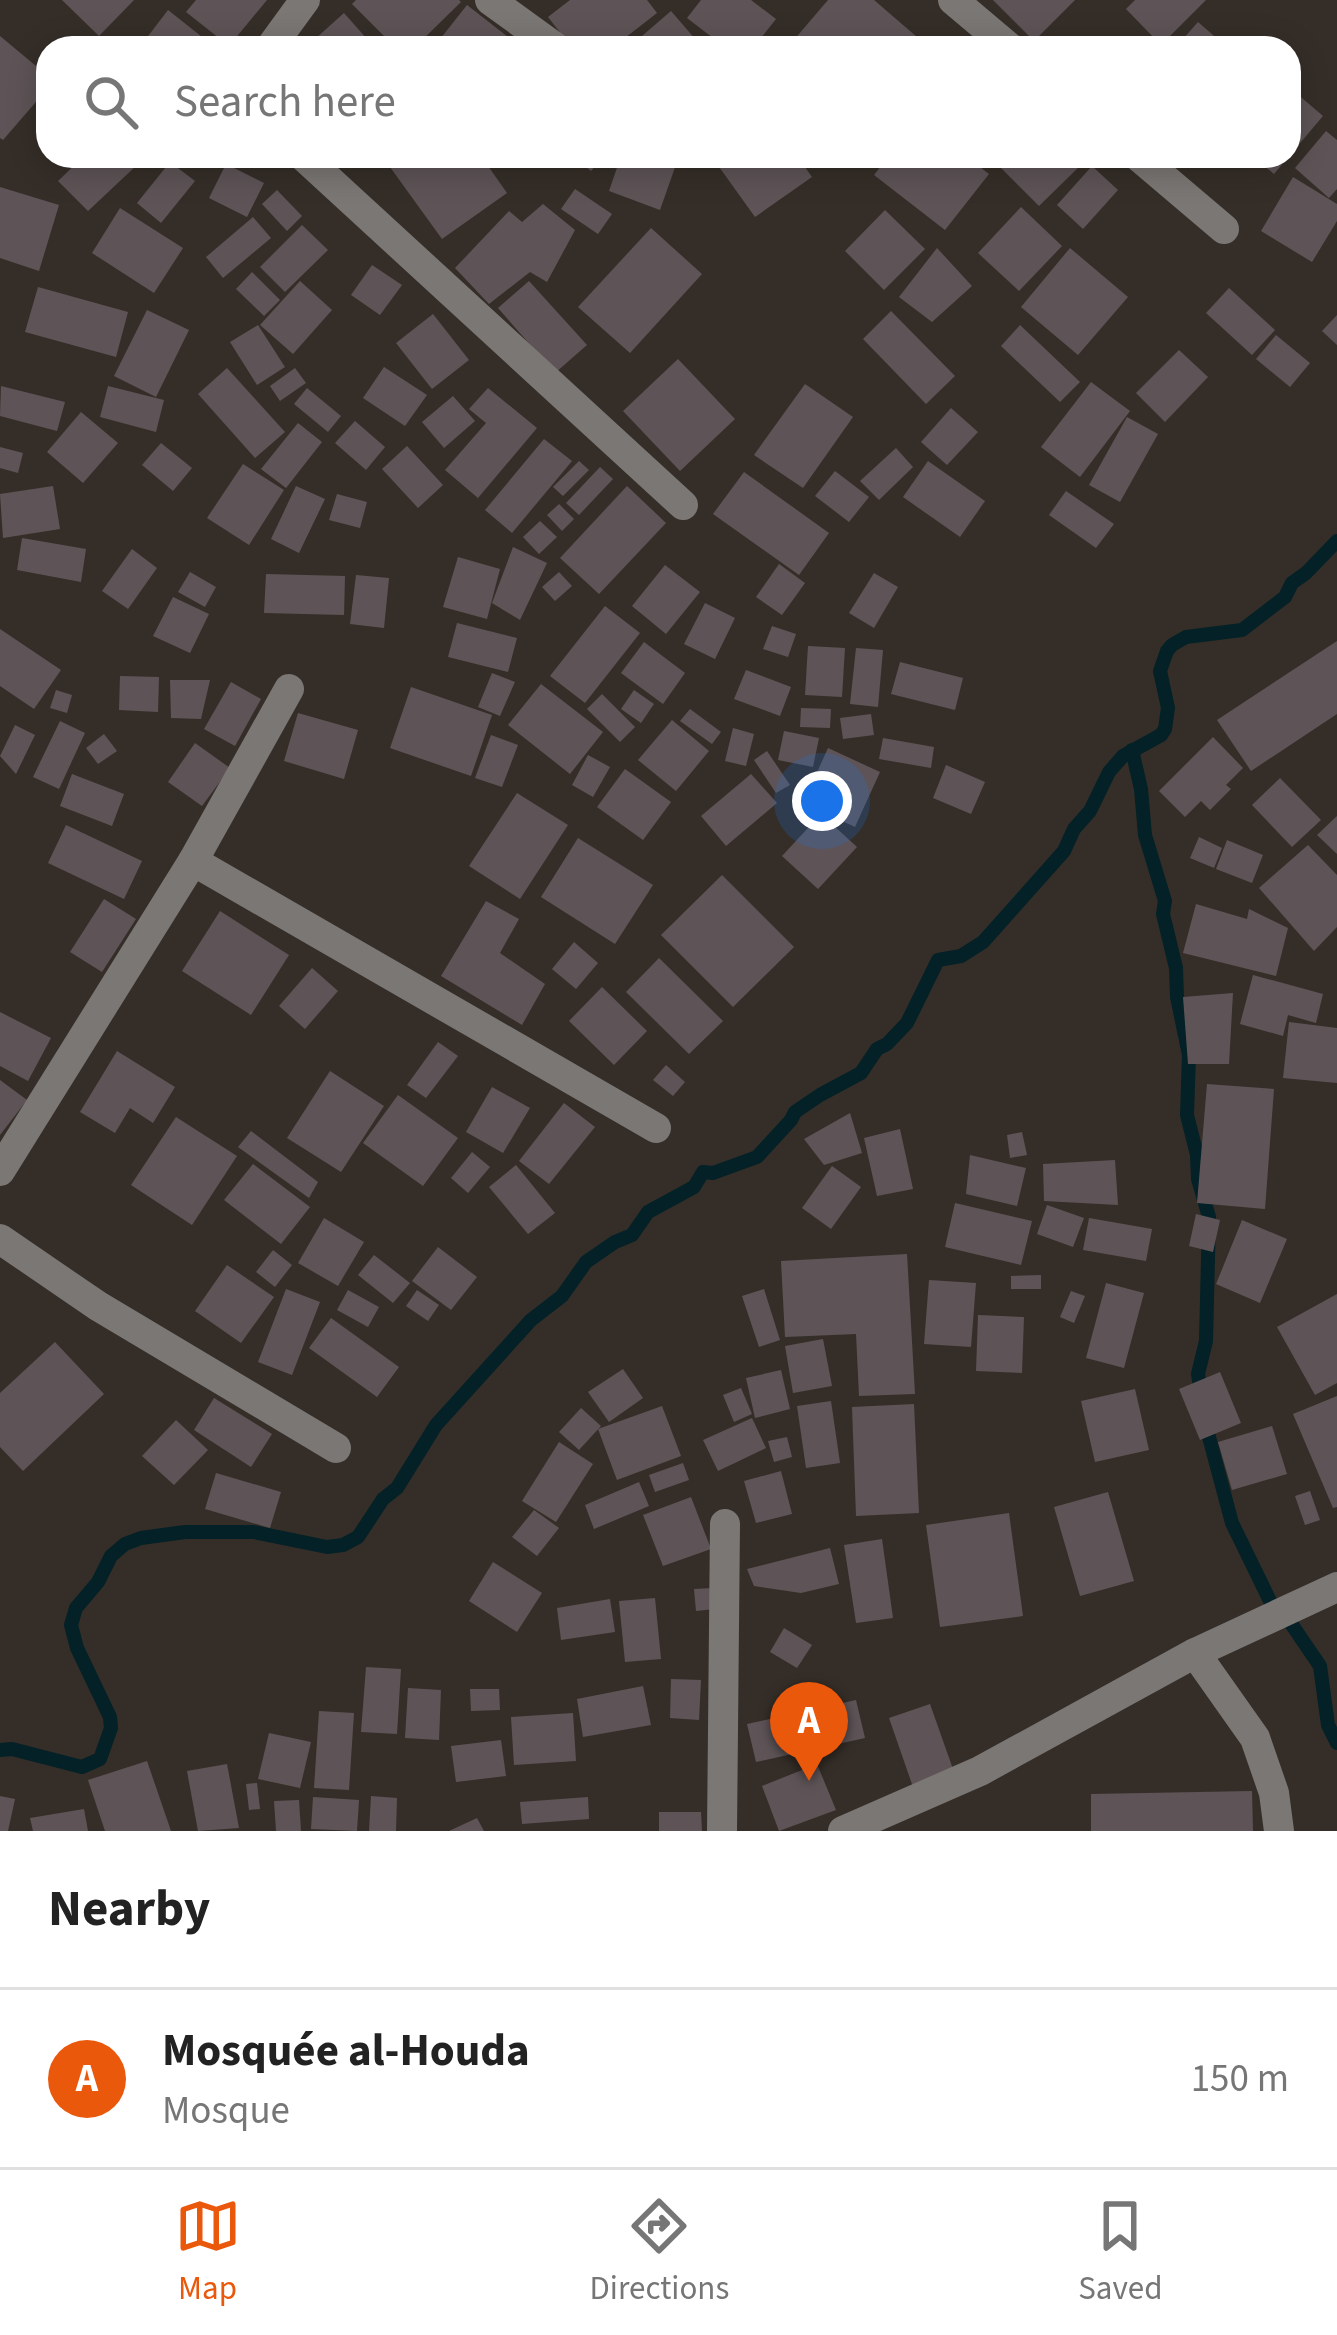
<!DOCTYPE html>
<meta charset="utf-8">
<style>
body{margin:0;font-family:"Source Sans 3",sans-serif;background:#f2f2f2;color:#222}
.you{position:absolute;left:822px;top:801px;width:42px;height:42px;margin:-30px;border:9px solid #fff;border-radius:50%;background:#1a73e8;box-shadow:0 0 0 18px #1a73e833}
.badge{display:grid;place-items:center;width:78px;height:78px;border-radius:50%;background:#ea580c;color:#fff;font-size:39px;font-weight:700}
.pin{position:absolute;translate:-50% -99px;filter:drop-shadow(0 3px 6px #0008)}
.pin::after{content:'';position:absolute;top:63px;width:42px;height:36px;background:inherit;clip-path:polygon(0 0,100% 0,50% 100%)}
.list{margin:0;padding:0;list-style:none}
h2{display:flex;justify-content:space-between;align-items:center;height:156px;margin:0;padding:0 48px;font-size:51px}
h2 small{font-size:39px;font-weight:400;color:#767676}
.list li{display:grid;grid-template-columns:78px 1fr auto;gap:36px;align-items:center;box-sizing:border-box;height:180px;padding:0 48px;border-top:3px solid #e0e0e0}
.list b{display:block;font-size:45px;white-space:nowrap}
.list p{margin:0;font-size:39px;white-space:nowrap;color:#767676}
.list em{font-size:39px;font-style:normal;color:#767676}
.icon{flex:none;width:66px;height:66px;fill:none;stroke:currentColor;stroke-width:2;stroke-linecap:round;stroke-linejoin:round}
.map{position:relative;flex:none;width:1337px;height:1831px;overflow:hidden}
.search{position:absolute;background:#fff;box-shadow:0 6px 30px #0003;left:36px;right:36px;top:36px;height:132px;display:flex;align-items:center;gap:30px;box-sizing:border-box;padding:0 42px;border-radius:36px;color:#767676;font-size:45px}
.sheet{height:336px;background:#fff}
nav{display:flex;justify-content:space-around;align-items:center;box-sizing:border-box;height:168px;border-top:3px solid #e0e0e0;background:#fff;font-size:33px;color:#767676}
nav a{display:grid;justify-items:center;gap:6px}
nav .on{color:#ea580c}
.map>svg:first-child{display:block}
.lines{fill:none;stroke-linecap:round;stroke-linejoin:round}
.stream{stroke:#032126;stroke-width:14}
.building{fill:#5e5457}
.minor{stroke:#7b7774;stroke-width:30}
</style>
<div class="map">
<svg width="1337" height="1831" viewBox="0 0 1337 1831">
<rect width="100%" height="100%" fill="#352e28"/>
<g class="lines">
<g class="stream">
<polyline points="1132,750 1141,789 1145,835 1165,901 1163,914 1176,968 1177,997 1189,1055 1187,1115 1197,1155 1198,1179 1209,1217 1206,1341 1198,1374 1201,1394"/>
<polyline points="1205,1422 1232,1523 1271,1603 1288,1619 1320,1666 1328,1725 1337,1743"/>
<polyline points="0,1750 12,1749 82,1767 100,1759 111,1728 110,1717 77,1648 71,1625 76,1608 98,1582 111,1556 125,1544 141,1538 185,1532 254,1532 327,1547 343,1545 358,1537 383,1499 397,1488 436,1425 531,1320 562,1296 586,1262 615,1242 632,1235 648,1212 694,1187 703,1172 713,1173 757,1157 791,1120 795,1112 820,1095 861,1073 877,1049 887,1044 907,1023 938,960 961,956 983,942 1064,851 1074,829 1090,811 1109,772 1123,756 1161,735 1165,729 1168,708 1160,671 1167,651 1172,645 1186,637 1242,630 1285,597 1292,583 1306,573 1337,541"/>
</g>
</g>
<g class="building">
<polygon points="62,0 134,0 99,36"/>
<polygon points="196,0 267,0 229,46 186,12"/>
<polygon points="356,0 459,0 461,2 414,48 396,48 352,4"/>
<polygon points="570,0 647,0 657,13 612,48 572,48 548,17"/>
<polygon points="701,0 751,0 776,19 753,48 726,48 687,18"/>
<polygon points="828,0 874,0 917,37 908,48 787,48"/>
<polygon points="993,0 1075,0 1034,41"/>
<polygon points="1135,0 1206,0 1161,45 1126,9"/>
<polygon points="467,5 508,37 500,48 433,48"/>
<polygon points="168,10 216,48 139,48"/>
<polygon points="671,11 703,48 628,48"/>
<polygon points="344,13 375,48 305,48"/>
<polygon points="1198,22 1228,48 1175,48"/>
<polygon points="0,36 48,76 48,88 3,140 0,138"/>
<polygon points="1289,87 1323,116 1274,174 1252,156 1289,156"/>
<polygon points="1326,131 1337,140 1337,189 1329,198 1295,168"/>
<polygon points="84,156 129,156 137,165 88,211 58,181"/>
<polygon points="405,156 481,156 507,193 442,239 390,167"/>
<polygon points="573,156 604,156 591,171"/>
<polygon points="621,156 679,156 660,210 609,191"/>
<polygon points="728,156 797,156 812,177 755,217 717,164"/>
<polygon points="889,156 966,156 989,174 945,230 874,175"/>
<polygon points="989,156 1076,156 1083,163 1039,206"/>
<polygon points="170,162 195,181 161,223 137,203"/>
<polygon points="226,164 264,183 247,217 209,198"/>
<polygon points="1092,166 1118,190 1083,229 1057,205"/>
<polygon points="1293,177 1337,204 1337,221 1312,262 1261,231"/>
<polygon points="0,187 59,205 39,271 0,258"/>
<polygon points="575,189 612,214 598,234 561,209"/>
<polygon points="277,190 302,216 287,231 262,204"/>
<polygon points="543,204 575,230 547,282 530,272 489,304 455,268 509,211 522,222"/>
<polygon points="1021,207 1062,246 1019,291 978,253"/>
<polygon points="120,208 183,248 154,293 92,253"/>
<polygon points="885,210 925,249 884,290 845,251"/>
<polygon points="253,217 271,238 223,278 206,257"/>
<polygon points="302,225 328,250 285,292 260,267"/>
<polygon points="651,228 702,274 630,353 578,307"/>
<polygon points="937,248 972,286 932,322 899,297"/>
<polygon points="1070,248 1128,297 1078,355 1021,307"/>
<polygon points="372,265 402,285 380,315 351,295"/>
<polygon points="252,272 280,300 264,316 236,289"/>
<polygon points="300,281 332,310 293,354 260,325"/>
<polygon points="529,281 587,345 555,373 498,308"/>
<polygon points="38,287 128,312 116,357 25,332"/>
<polygon points="1229,288 1275,330 1252,355 1206,313"/>
<polygon points="147,310 189,330 156,397 114,376"/>
<polygon points="891,311 955,376 926,404 863,339"/>
<polygon points="433,314 469,360 432,389 396,343"/>
<polygon points="1337,315 1337,345 1322,331"/>
<polygon points="258,325 285,367 257,385 230,342"/>
<polygon points="1020,325 1080,382 1060,402 1001,346"/>
<polygon points="1276,335 1310,363 1290,387 1256,359"/>
<polygon points="1179,350 1208,377 1165,422 1136,393"/>
<polygon points="678,359 735,419 680,471 623,411"/>
<polygon points="384,367 427,395 405,426 363,398"/>
<polygon points="227,368 285,432 255,458 198,394"/>
<polygon points="295,368 306,383 280,401 270,386"/>
<polygon points="1091,382 1130,411 1080,477 1041,447"/>
<polygon points="805,384 853,417 803,488 754,455"/>
<polygon points="1,386 65,402 57,431 0,416"/>
<polygon points="108,386 164,400 156,432 100,417"/>
<polygon points="307,388 341,416 328,432 294,404"/>
<polygon points="488,388 537,428 478,498 445,470 486,423 469,409"/>
<polygon points="453,396 475,421 444,448 422,422"/>
<polygon points="951,408 978,432 947,465 921,442"/>
<polygon points="81,412 118,443 83,483 47,452"/>
<polygon points="1127,417 1158,434 1120,502 1089,485"/>
<polygon points="355,421 385,447 366,470 335,443"/>
<polygon points="298,423 322,442 286,488 261,469"/>
<polygon points="544,439 572,461 512,533 485,510"/>
<polygon points="161,443 192,468 173,491 142,465"/>
<polygon points="407,446 443,485 418,508 382,469"/>
<polygon points="0,447 23,453 18,473 0,468"/>
<polygon points="896,448 913,467 879,500 860,481"/>
<polygon points="579,461 589,470 563,496 553,487"/>
<polygon points="928,461 985,501 960,537 903,497"/>
<polygon points="243,464 284,490 249,545 207,518"/>
<polygon points="600,467 613,479 579,515 566,503"/>
<polygon points="835,471 869,497 849,522 815,496"/>
<polygon points="744,472 829,533 799,575 713,514"/>
<polygon points="53,486 60,529 3,538 0,494"/>
<polygon points="296,486 325,499 299,553 271,539"/>
<polygon points="627,486 666,523 599,594 560,558"/>
<polygon points="1066,491 1114,524 1096,548 1049,515"/>
<polygon points="337,494 367,502 360,528 329,520"/>
<polygon points="559,504 574,519 562,531 547,515"/>
<polygon points="540,521 557,537 539,554 523,537"/>
<polygon points="22,538 86,549 81,582 17,570"/>
<polygon points="513,547 547,563 520,620 492,603"/>
<polygon points="132,549 157,568 128,609 102,591"/>
<polygon points="458,557 500,569 487,619 443,607"/>
<polygon points="779,564 805,583 782,615 756,597"/>
<polygon points="665,565 700,592 666,634 632,606"/>
<polygon points="190,572 216,587 205,607 178,592"/>
<polygon points="559,572 572,586 555,601 542,587"/>
<polygon points="874,573 898,587 874,628 849,613"/>
<polygon points="266,574 345,576 344,615 264,613"/>
<polygon points="356,575 389,578 384,628 350,624"/>
<polygon points="173,597 209,614 190,653 153,636"/>
<polygon points="705,603 735,618 715,659 684,644"/>
<polygon points="605,606 640,633 585,703 550,676"/>
<polygon points="457,623 517,638 508,672 448,657"/>
<polygon points="772,626 796,634 788,657 763,649"/>
<polygon points="0,629 61,670 34,709 0,686"/>
<polygon points="1337,641 1337,714 1251,771 1217,720"/>
<polygon points="644,642 685,673 663,704 621,673"/>
<polygon points="808,646 845,648 842,697 805,695"/>
<polygon points="856,648 883,650 878,707 850,704"/>
<polygon points="900,662 963,678 955,710 891,694"/>
<polygon points="746,670 791,687 780,716 734,699"/>
<polygon points="492,673 515,682 500,716 478,707"/>
<polygon points="120,676 159,677 158,712 119,710"/>
<polygon points="170,680 210,680 201,719 171,718"/>
<polygon points="231,682 261,699 235,746 204,729"/>
<polygon points="541,684 603,732 570,774 508,725"/>
<polygon points="411,687 492,715 471,776 390,748"/>
<polygon points="56,690 72,695 67,713 50,708"/>
<polygon points="634,690 654,704 641,723 621,709"/>
<polygon points="602,694 635,727 620,742 587,709"/>
<polygon points="801,708 831,709 830,728 800,727"/>
<polygon points="690,709 721,732 712,744 680,721"/>
<polygon points="298,713 358,730 344,779 284,761"/>
<polygon points="871,714 874,735 843,739 840,718"/>
<polygon points="672,720 709,751 676,791 638,760"/>
<polygon points="60,721 85,733 59,789 33,777"/>
<polygon points="15,725 35,735 16,774 0,756"/>
<polygon points="733,728 754,734 746,766 725,761"/>
<polygon points="784,731 819,738 813,767 778,760"/>
<polygon points="104,734 117,751 98,764 86,748"/>
<polygon points="491,735 518,745 502,787 475,778"/>
<polygon points="1213,737 1243,768 1226,785 1231,789 1210,810 1201,801 1185,817 1159,791"/>
<polygon points="883,738 934,747 931,768 879,759"/>
<polygon points="195,743 230,768 202,806 168,782"/>
<polygon points="828,748 880,772 855,827 803,803"/>
<polygon points="767,751 790,785 776,793 754,760"/>
<polygon points="588,755 610,767 593,797 572,785"/>
<polygon points="946,765 985,782 971,814 933,798"/>
<polygon points="625,769 671,802 643,840 597,807"/>
<polygon points="72,774 124,794 112,826 60,806"/>
<polygon points="751,774 777,803 726,846 701,816"/>
<polygon points="1280,778 1321,820 1292,847 1252,805"/>
<polygon points="517,793 568,825 520,899 469,866"/>
<polygon points="821,814 857,847 818,889 782,856"/>
<polygon points="1337,816 1337,854 1317,835"/>
<polygon points="66,825 142,861 124,899 48,863"/>
<polygon points="1199,837 1222,848 1214,868 1190,858"/>
<polygon points="578,838 653,885 615,944 541,897"/>
<polygon points="1227,840 1263,855 1252,883 1216,869"/>
<polygon points="1308,845 1337,875 1337,927 1314,951 1259,888"/>
<polygon points="722,875 794,947 733,1007 661,935"/>
<polygon points="104,899 136,919 102,972 70,952"/>
<polygon points="486,901 519,919 500,953 545,984 522,1025 441,976"/>
<polygon points="1196,904 1247,919 1249,909 1288,928 1276,976 1183,953"/>
<polygon points="220,911 289,955 251,1015 182,971"/>
<polygon points="574,942 598,963 576,989 552,969"/>
<polygon points="659,958 723,1021 689,1054 626,992"/>
<polygon points="312,968 338,991 305,1029 279,1006"/>
<polygon points="1253,975 1323,994 1316,1023 1288,1015 1283,1036 1240,1024"/>
<polygon points="602,987 647,1031 614,1065 569,1021"/>
<polygon points="1233,993 1229,1064 1188,1064 1183,997"/>
<polygon points="0,1012 51,1038 28,1081 0,1066"/>
<polygon points="1289,1022 1337,1028 1337,1083 1283,1078"/>
<polygon points="438,1042 458,1056 426,1098 407,1085"/>
<polygon points="117,1051 175,1087 153,1123 130,1108 115,1133 80,1112"/>
<polygon points="666,1065 685,1082 673,1096 653,1080"/>
<polygon points="330,1071 384,1106 341,1172 287,1138"/>
<polygon points="0,1080 27,1100 0,1135"/>
<polygon points="1207,1084 1274,1089 1265,1209 1197,1203"/>
<polygon points="492,1087 530,1108 503,1153 466,1132"/>
<polygon points="398,1095 458,1138 423,1186 363,1143"/>
<polygon points="564,1103 595,1127 549,1184 519,1161"/>
<polygon points="850,1113 862,1153 824,1165 804,1139"/>
<polygon points="176,1117 237,1156 192,1225 131,1185"/>
<polygon points="900,1129 913,1189 877,1196 864,1138"/>
<polygon points="251,1131 318,1182 309,1198 238,1147"/>
<polygon points="1022,1132 1027,1155 1010,1158 1007,1135"/>
<polygon points="472,1152 490,1167 468,1193 451,1178"/>
<polygon points="970,1155 1026,1168 1017,1206 966,1194"/>
<polygon points="1115,1160 1118,1205 1044,1201 1043,1164"/>
<polygon points="253,1164 310,1207 281,1244 224,1200"/>
<polygon points="516,1165 555,1213 528,1234 489,1187"/>
<polygon points="832,1166 861,1187 831,1229 802,1208"/>
<polygon points="955,1203 1032,1221 1021,1265 945,1247"/>
<polygon points="1047,1205 1084,1218 1073,1247 1037,1234"/>
<polygon points="1196,1214 1220,1220 1213,1252 1189,1246"/>
<polygon points="324,1218 364,1242 338,1286 298,1263"/>
<polygon points="1089,1218 1152,1229 1146,1261 1083,1250"/>
<polygon points="1242,1220 1287,1239 1260,1303 1216,1284"/>
<polygon points="438,1247 477,1277 451,1310 412,1281"/>
<polygon points="273,1250 292,1265 275,1287 256,1272"/>
<polygon points="907,1254 915,1394 859,1396 856,1334 785,1337 781,1261"/>
<polygon points="374,1255 410,1283 393,1303 358,1275"/>
<polygon points="227,1265 274,1297 241,1343 195,1311"/>
<polygon points="1041,1275 1041,1289 1011,1289 1011,1276"/>
<polygon points="929,1280 976,1283 971,1347 924,1344"/>
<polygon points="1106,1283 1144,1293 1124,1368 1086,1358"/>
<polygon points="286,1289 320,1302 292,1375 258,1362"/>
<polygon points="764,1289 780,1340 759,1347 742,1296"/>
<polygon points="348,1290 379,1307 368,1327 337,1310"/>
<polygon points="417,1290 439,1305 428,1321 406,1306"/>
<polygon points="1071,1291 1085,1296 1074,1323 1060,1317"/>
<polygon points="1337,1294 1337,1383 1315,1395 1277,1327"/>
<polygon points="978,1315 1024,1317 1022,1373 976,1371"/>
<polygon points="331,1318 399,1367 377,1397 309,1348"/>
<polygon points="823,1339 832,1386 793,1393 785,1346"/>
<polygon points="55,1342 104,1394 23,1471 0,1447 0,1393"/>
<polygon points="623,1369 643,1398 609,1422 588,1392"/>
<polygon points="781,1370 790,1409 755,1418 746,1378"/>
<polygon points="1220,1372 1241,1423 1200,1440 1179,1389"/>
<polygon points="741,1388 752,1414 734,1422 723,1395"/>
<polygon points="1135,1389 1149,1450 1095,1462 1081,1401"/>
<polygon points="1337,1396 1337,1507 1333,1508 1293,1414"/>
<polygon points="214,1398 272,1434 251,1467 194,1430"/>
<polygon points="831,1401 840,1463 806,1468 797,1406"/>
<polygon points="914,1404 919,1513 856,1516 852,1407"/>
<polygon points="662,1406 681,1456 617,1480 598,1429"/>
<polygon points="581,1408 601,1426 579,1450 559,1432"/>
<polygon points="752,1418 766,1448 718,1471 703,1440"/>
<polygon points="176,1420 208,1450 174,1485 142,1456"/>
<polygon points="1272,1426 1287,1474 1232,1490 1218,1442"/>
<polygon points="787,1437 792,1457 774,1462 768,1441"/>
<polygon points="559,1442 593,1464 556,1522 522,1501"/>
<polygon points="683,1463 689,1480 655,1492 649,1475"/>
<polygon points="781,1471 792,1514 756,1523 744,1481"/>
<polygon points="216,1473 281,1492 270,1528 205,1509"/>
<polygon points="639,1482 649,1506 594,1529 585,1505"/>
<polygon points="1310,1491 1320,1520 1305,1525 1295,1496"/>
<polygon points="1108,1492 1134,1581 1080,1596 1054,1507"/>
<polygon points="691,1497 711,1549 663,1566 643,1515"/>
<polygon points="534,1510 559,1528 537,1556 512,1537"/>
<polygon points="1009,1513 1023,1616 940,1627 926,1525"/>
<polygon points="882,1539 893,1618 856,1623 844,1545"/>
<polygon points="830,1548 839,1584 801,1593 754,1586 747,1569"/>
<polygon points="493,1562 542,1593 517,1632 469,1601"/>
<polygon points="713,1588 715,1609 696,1611 694,1589"/>
<polygon points="655,1598 661,1659 625,1662 619,1601"/>
<polygon points="610,1599 615,1632 561,1640 557,1608"/>
<polygon points="784,1628 812,1645 797,1668 770,1652"/>
<polygon points="366,1667 401,1669 397,1734 361,1732"/>
<polygon points="671,1679 701,1680 699,1720 670,1718"/>
<polygon points="643,1686 651,1725 583,1737 577,1699"/>
<polygon points="408,1688 441,1690 439,1740 405,1738"/>
<polygon points="470,1689 499,1689 500,1710 471,1711"/>
<polygon points="856,1700 865,1738 756,1762 747,1724"/>
<polygon points="930,1704 954,1772 913,1787 889,1718"/>
<polygon points="319,1711 354,1713 349,1790 314,1788"/>
<polygon points="573,1713 576,1761 514,1765 511,1717"/>
<polygon points="269,1733 311,1742 300,1788 258,1779"/>
<polygon points="501,1740 506,1776 456,1782 451,1746"/>
<polygon points="147,1761 171,1831 105,1831 88,1780"/>
<polygon points="227,1764 239,1828 198,1831 187,1771"/>
<polygon points="817,1764 836,1810 779,1831 762,1786"/>
<polygon points="257,1783 260,1809 249,1810 246,1784"/>
<polygon points="1252,1791 1253,1831 1091,1831 1091,1794"/>
<polygon points="0,1796 15,1799 8,1831 0,1831"/>
<polygon points="371,1796 397,1798 396,1831 369,1831"/>
<polygon points="313,1797 359,1800 357,1831 311,1829"/>
<polygon points="588,1797 589,1819 522,1824 520,1802"/>
<polygon points="299,1800 301,1831 276,1831 274,1801"/>
<polygon points="84,1809 88,1831 33,1831 30,1818"/>
<polygon points="659,1812 701,1812 702,1831 659,1831"/>
<polygon points="477,1818 484,1831 449,1831"/>
</g>
<g class="lines">
<g class="minor">
<polyline points="490,0 556,48"/>
<polyline points="953,0 1010,48"/>
<polyline points="270,48 305,0"/>
<polyline points="303,156 683,505"/>
<polyline points="1138,156 1224,229"/>
<polyline points="193,861 656,1128"/>
<polyline points="0,1171 193,861 289,689"/>
<polyline points="0,1239 98,1306 336,1448"/>
<polyline points="1195,1653 1255,1738 1274,1793 1279,1831"/>
<polyline points="722,1831 725,1524"/>
<polyline points="843,1831 980,1771 1195,1653 1337,1587"/>
</g>
</g>
</svg>
<div class="you"></div>
<div class="pin badge" style="left:809px;top:1781px">A</div>
<div class="search"><svg class="icon" aria-label="search" viewBox="0 0 24 24"><circle cx="10" cy="10" r="6"/><path d="M15 15l6 6"/></svg>Search here</div>
</div>
<section class="sheet">
<h2>Nearby<small></small></h2>
<ul class="list">
<li><span class="badge">A</span><div><b>Mosquée al-Houda</b><p>Mosque</p></div><em>150 m</em></li>
</ul>
</section>
<nav>
<a class="on"><svg class="icon" aria-label="map" viewBox="0 0 24 24"><path d="M3 6l6-2 6 2 6-2v14l-6 2-6-2-6 2zM9 4v14M15 6v14"/></svg>Map</a>
<a><svg class="icon" aria-label="directions" viewBox="0 0 24 24"><path d="M12 3l9 9-9 9-9-9zM9 14v-3h6M13 9l2 2-2 2"/></svg>Directions</a>
<a><svg class="icon" aria-label="saved" viewBox="0 0 24 24"><path d="M7 4h10v16l-5-4-5 4z"/></svg>Saved</a>
</nav>
